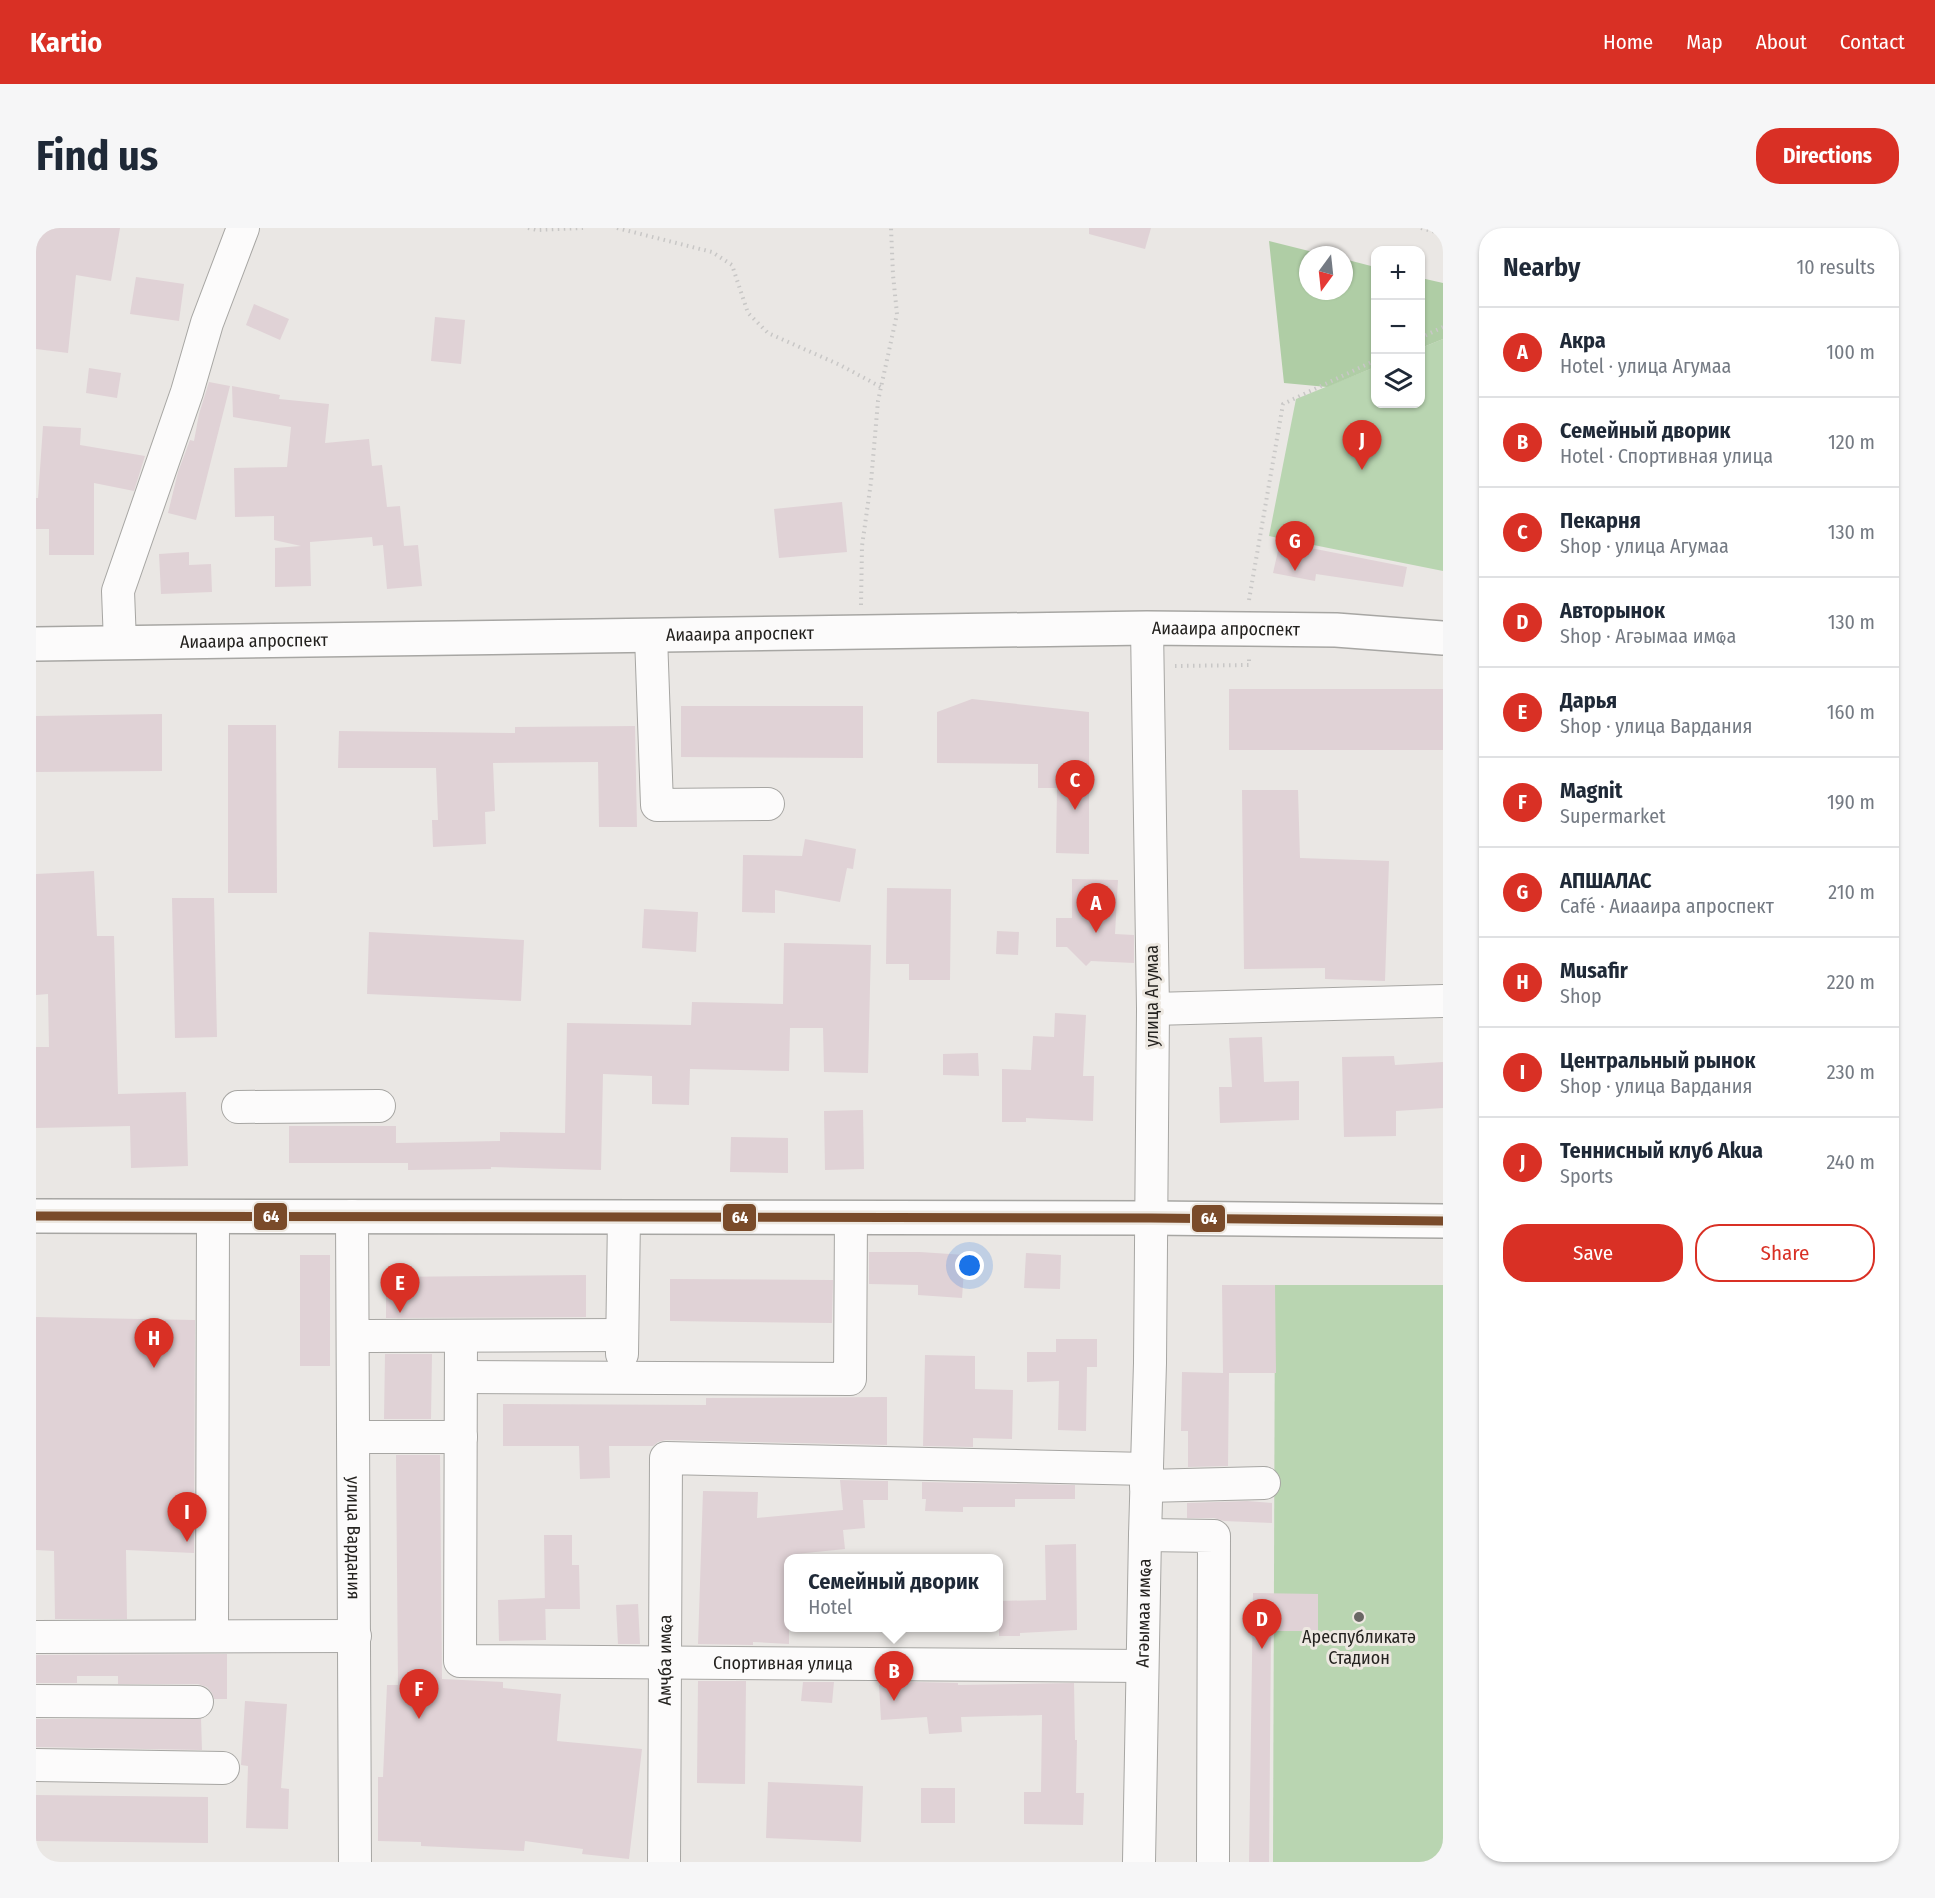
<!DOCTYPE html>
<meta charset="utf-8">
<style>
body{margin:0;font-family:"Fira Sans Condensed",sans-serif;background:#f6f6f7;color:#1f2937}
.controls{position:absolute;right:18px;top:18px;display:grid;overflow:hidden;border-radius:12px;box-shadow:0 2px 4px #0004}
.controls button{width:54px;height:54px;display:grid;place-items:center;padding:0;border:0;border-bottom:2px solid #e0e1e3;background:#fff;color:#1f2937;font:30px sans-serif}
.compass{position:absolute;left:1263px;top:18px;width:54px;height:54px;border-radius:50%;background:#fff;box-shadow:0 2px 4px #0004;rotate:195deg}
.you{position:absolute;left:934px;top:1038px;width:21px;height:21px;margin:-15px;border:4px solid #fff;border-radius:50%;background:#1a73e8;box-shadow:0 0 0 9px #1a73e833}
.badge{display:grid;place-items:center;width:39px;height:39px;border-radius:50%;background:#d93025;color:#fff;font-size:20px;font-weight:700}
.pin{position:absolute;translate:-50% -50px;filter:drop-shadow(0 2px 3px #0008)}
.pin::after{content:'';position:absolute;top:32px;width:21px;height:18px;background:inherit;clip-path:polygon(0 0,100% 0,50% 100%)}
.popup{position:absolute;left:748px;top:1326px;width:219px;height:78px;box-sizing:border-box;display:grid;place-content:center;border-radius:12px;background:#fff;filter:drop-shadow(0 2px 4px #0005);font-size:20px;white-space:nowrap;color:#747a83}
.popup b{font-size:22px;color:#1f2937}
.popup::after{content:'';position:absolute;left:50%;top:100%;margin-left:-12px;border:12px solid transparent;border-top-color:#fff}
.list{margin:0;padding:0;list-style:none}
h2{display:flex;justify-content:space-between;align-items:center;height:78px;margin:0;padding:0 24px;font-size:26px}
h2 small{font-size:20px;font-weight:400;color:#747a83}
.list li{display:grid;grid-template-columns:39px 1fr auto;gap:18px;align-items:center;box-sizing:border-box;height:90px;padding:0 24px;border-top:2px solid #e0e1e3}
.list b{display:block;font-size:22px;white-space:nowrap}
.list p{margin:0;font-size:20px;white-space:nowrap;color:#747a83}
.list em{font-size:20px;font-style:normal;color:#747a83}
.actions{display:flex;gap:12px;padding:18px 24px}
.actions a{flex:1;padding:14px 0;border:2px solid #d93025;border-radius:24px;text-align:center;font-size:21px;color:#d93025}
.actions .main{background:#d93025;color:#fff}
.icon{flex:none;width:33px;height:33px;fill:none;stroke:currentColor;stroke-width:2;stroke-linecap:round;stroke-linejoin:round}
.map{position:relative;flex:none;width:1407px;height:1634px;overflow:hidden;border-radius:24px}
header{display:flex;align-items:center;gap:36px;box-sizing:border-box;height:84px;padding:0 30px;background:#d93025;color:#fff}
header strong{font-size:28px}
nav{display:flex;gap:33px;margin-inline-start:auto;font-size:21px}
.intro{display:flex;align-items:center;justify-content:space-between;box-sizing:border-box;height:144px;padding:0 36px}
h1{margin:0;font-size:42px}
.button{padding:15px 27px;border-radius:24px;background:#d93025;color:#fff;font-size:21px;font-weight:700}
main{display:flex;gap:36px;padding:0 36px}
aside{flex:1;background:#fff;border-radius:24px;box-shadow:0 2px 4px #0004}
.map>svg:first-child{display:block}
.green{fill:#b9d5b1}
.forest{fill:#afcda5}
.building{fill:#e0d2d6}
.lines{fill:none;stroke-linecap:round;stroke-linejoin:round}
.minor-casing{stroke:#a7a6a3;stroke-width:34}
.major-casing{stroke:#a7a6a3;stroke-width:36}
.path{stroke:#c8c7c6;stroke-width:4;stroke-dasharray:1.5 4.5;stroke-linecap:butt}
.minor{stroke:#fcfbfb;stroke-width:32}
.major{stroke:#fcfbfb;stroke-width:33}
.bus-1-casing{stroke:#ede8e1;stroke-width:14}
.bus-1{stroke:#7a4b2a;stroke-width:9}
.poi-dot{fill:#696764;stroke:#ede8e1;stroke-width:2}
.labels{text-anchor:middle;stroke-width:6;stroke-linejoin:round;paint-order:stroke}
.street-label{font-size:18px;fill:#24221f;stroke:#ede8e1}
.poi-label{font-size:18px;fill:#24221f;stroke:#ede8e1}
.line-badge{stroke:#ede8e1;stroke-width:2}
.badge-label{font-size:16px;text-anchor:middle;font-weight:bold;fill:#fff}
</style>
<header>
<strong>Kartio</strong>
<nav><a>Home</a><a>Map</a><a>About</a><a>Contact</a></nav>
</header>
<div class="intro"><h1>Find us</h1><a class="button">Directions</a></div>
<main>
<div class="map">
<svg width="1407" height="1634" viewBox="0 0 1407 1634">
<rect width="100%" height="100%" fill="#eae7e4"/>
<g class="green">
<polygon points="1407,111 1407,343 1233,308 1260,171 1339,139 1340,176 1384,176 1385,120"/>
<polygon points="1239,1057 1407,1057 1407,1634 1237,1634"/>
</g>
<g class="forest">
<polygon points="1233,13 1289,27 1272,27 1272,63 1308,63 1308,31 1339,39 1339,139 1291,159 1248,155"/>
<polygon points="1385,50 1407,55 1407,111 1385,120"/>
</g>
<g class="building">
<polygon points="0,0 84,0 75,53 40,47 32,125 0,121"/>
<polygon points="1053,0 1115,0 1109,21 1053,6"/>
<polygon points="100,49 148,56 143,93 94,86"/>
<polygon points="218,76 253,91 244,112 210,97"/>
<polygon points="399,89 429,92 425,136 395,133"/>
<polygon points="53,140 85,145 81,170 50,165"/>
<polygon points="173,154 194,158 160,292 132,285 142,244 154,212 158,213 163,186"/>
<polygon points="196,158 244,167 243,171 293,176 289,215 333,211 336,238 346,237 351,279 364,278 368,318 382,317 386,358 351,361 347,317 337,318 336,309 274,314 275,358 239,359 239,320 265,318 238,312 238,288 199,289 198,240 251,239 255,199 197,189"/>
<polygon points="7,198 45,200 44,217 109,228 98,263 58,255 58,327 13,327 13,301 0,301 0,270 2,270"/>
<polygon points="806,274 811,324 743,330 738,281"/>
<polygon points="1244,314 1371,339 1367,359 1280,346 1279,353 1237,345"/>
<polygon points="153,324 153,337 175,336 176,364 125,366 123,326"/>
<rect x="1193" y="461" width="214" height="61"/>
<polygon points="936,471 1053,484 1053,626 1020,625 1021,560 1002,560 1002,536 901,535 901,484"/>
<polygon points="645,478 827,478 827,530 645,529"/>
<polygon points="126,486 126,543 0,544 0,488"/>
<polygon points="192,497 240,497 241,665 192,665"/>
<polygon points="599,498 601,599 563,599 562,534 457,535 459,583 449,584 450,616 397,619 396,592 402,592 400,540 302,540 303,503 479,505 479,499"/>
<polygon points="1206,562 1262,562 1264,630 1353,633 1349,753 1289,751 1289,740 1208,741"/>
<polygon points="769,611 820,621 817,641 811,640 804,674 739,662 739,685 706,684 707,627 766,628"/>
<polygon points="58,643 61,708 78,708 82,866 150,864 152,938 95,940 94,898 0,900 0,819 13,819 12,766 0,767 0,646"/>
<polygon points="1036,651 1082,652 1079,706 1098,707 1098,735 1055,733 1050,738 1031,719 1020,719 1020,690 1036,690"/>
<polygon points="851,660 915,661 914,752 873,752 873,736 850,736"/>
<polygon points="136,670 178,670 181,809 139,810"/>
<polygon points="608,681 662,684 660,724 606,720"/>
<polygon points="961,703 983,704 982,727 960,726"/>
<polygon points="333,704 488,712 485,773 331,766"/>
<polygon points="748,715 835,717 832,845 788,844 787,800 754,800 753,843 654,841 653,877 616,876 616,848 567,846 565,942 455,939 455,941 372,942 372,935 253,935 253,898 360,898 360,915 464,913 464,904 529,905 531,795 655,797 656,774 747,776"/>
<polygon points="1019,785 1050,787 1047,848 1058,848 1057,893 990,890 990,894 966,894 966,841 995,842 997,808 1018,809"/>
<polygon points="1226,809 1228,854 1263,853 1263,892 1184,895 1183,859 1196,859 1193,810"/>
<polygon points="942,825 943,848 907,847 907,826"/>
<polygon points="1358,828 1359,837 1407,834 1407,880 1360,883 1360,908 1308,909 1306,829"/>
<polygon points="827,882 828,941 789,942 788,883"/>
<polygon points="695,909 752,910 752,945 694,944"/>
<polygon points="833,1024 884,1024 929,1027 926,1070 882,1067 882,1057 833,1056"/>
<polygon points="990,1025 1025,1027 1024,1061 988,1060"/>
<rect x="264" y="1027" width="30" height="111"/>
<polygon points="550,1047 550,1089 350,1090 350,1049"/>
<polygon points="634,1051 797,1052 796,1095 634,1093"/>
<polygon points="1186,1057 1239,1057 1240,1145 1193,1145 1192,1238 1152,1239 1152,1203 1145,1203 1146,1144 1187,1145"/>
<polygon points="0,1089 159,1092 158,1325 90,1322 91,1391 19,1391 18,1323 0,1322"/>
<polygon points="1020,1111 1061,1111 1061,1139 1051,1139 1050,1203 1022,1202 1023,1153 991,1154 991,1124 1020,1124"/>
<polygon points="349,1126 396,1126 395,1191 348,1191"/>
<polygon points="889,1127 939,1128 939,1161 977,1162 976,1211 937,1210 937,1219 887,1218"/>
<polygon points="851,1169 851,1217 630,1212 622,1214 617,1218 573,1218 574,1250 544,1251 543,1218 467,1218 467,1176 670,1177 670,1170"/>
<polygon points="360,1227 404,1227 406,1451 467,1454 467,1460 525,1466 521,1513 606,1521 593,1631 546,1626 547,1621 489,1613 488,1623 385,1618 385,1614 342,1613 342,1549 347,1549 351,1457 362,1457"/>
<polygon points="804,1252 852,1253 852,1272 827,1272 829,1300 807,1302 809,1321 760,1326 760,1330 753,1330 753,1416 717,1414 717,1417 662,1416 667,1263 722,1264 721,1290 807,1282"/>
<polygon points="886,1254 1039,1257 1039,1271 979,1271 979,1279 927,1279 927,1284 889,1283 890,1271 886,1271"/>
<polygon points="1211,1273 1236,1275 1236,1295 1188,1293 1178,1290 1151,1290 1151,1275"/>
<polygon points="508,1307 536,1307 536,1337 543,1337 544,1381 509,1381"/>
<polygon points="1040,1316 1041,1402 984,1405 984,1408 963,1408 963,1373 1010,1372 1009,1317"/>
<polygon points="1217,1365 1282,1366 1282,1403 1235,1403 1233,1634 1213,1634"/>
<polygon points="509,1370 510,1412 463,1413 462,1372"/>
<polygon points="602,1376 604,1416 582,1416 580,1377"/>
<polygon points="191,1426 191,1471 178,1471 176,1465 171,1459 162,1456 82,1456 82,1448 41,1448 41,1455 0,1455 0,1427"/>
<polygon points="662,1453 710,1453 709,1556 661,1555"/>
<polygon points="767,1454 798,1454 796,1475 765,1473"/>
<polygon points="878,1454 922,1455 922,1457 1038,1455 1039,1512 1041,1512 1040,1565 1048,1565 1047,1597 988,1596 988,1564 1005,1564 1006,1487 925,1489 926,1504 893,1506 891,1489 845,1492 843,1457"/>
<polygon points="209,1473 251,1476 245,1560 253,1561 252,1601 210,1600 212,1538 205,1537"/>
<polygon points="0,1491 165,1491 166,1522 0,1519"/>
<polygon points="732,1554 827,1558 825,1614 730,1610"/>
<rect x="885" y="1560" width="34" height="35"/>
<polygon points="0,1567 172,1569 172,1615 0,1613"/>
</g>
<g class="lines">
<g class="minor-casing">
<g id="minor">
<polyline points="615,408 621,577 732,576"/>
<polyline points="84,415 82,363 151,164 171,95 207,0"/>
<polyline points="1117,781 1407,773"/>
<polyline points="202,879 343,878"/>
<path id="s1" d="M316,988l3,646"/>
<polyline points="332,1108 586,1107"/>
<path id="s2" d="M425,1108l-1,325 682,5"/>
<polyline points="586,1126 588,989"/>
<polyline points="425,1149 814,1151 815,989"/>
<polyline points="332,1209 425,1209"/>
<polyline points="1110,1258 1228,1255"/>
<polyline points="1109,1307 1178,1308 1177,1634"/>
<polyline points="176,1408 177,988"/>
<polyline points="0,1409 319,1408"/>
<polyline points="0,1473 161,1474"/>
<polyline points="0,1537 187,1540"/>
<path id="s3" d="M628,1634l2,-404 481,11"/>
<path id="s4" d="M1103,1634l6,-327 5,-172 3,-354 -6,-381"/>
</g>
</g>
<g class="major-casing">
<g id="major">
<path id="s5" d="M0,416l1111,-16 189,2 107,8"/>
<polyline points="0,988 1115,990 1407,993"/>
</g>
</g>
<g class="path">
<polyline points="492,0 501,2 547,0"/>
<polyline points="581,0 676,24 696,37 712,85 732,105 804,137 845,159"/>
<polyline points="1385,0 1407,6"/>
<polyline points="1384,110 1407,99"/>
<polyline points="1213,372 1247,176 1340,132"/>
<polyline points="825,377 826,318 835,254 842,173 861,86 857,47 855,0"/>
<polyline points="1139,438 1213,437 1213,428"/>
</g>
<use href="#minor" class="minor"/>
<use href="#major" class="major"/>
<g class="bus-1-casing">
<polyline id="bus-1" points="0,988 1115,990 1407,993"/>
</g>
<use href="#bus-1" class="bus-1"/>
</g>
<circle class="poi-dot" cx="1323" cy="1389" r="6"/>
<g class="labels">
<g class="street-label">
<text dy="6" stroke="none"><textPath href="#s5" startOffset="1190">Аиааира апроспект</textPath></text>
<text dy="6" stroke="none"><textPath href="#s5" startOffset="704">Аиааира апроспект</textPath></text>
<text dy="6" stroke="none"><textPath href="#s5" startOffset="218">Аиааира апроспект</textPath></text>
<text transform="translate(1116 768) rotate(-90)" y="6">улица Агумаа</text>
<text dy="6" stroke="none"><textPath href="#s1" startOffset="322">улица Вардания</textPath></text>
<text dy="6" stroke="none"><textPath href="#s4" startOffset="249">Агәымаа имҩа</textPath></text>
<text dy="6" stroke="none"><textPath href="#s3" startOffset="202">Амҷба имҩа</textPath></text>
<text dy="6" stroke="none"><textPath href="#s2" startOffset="648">Спортивная улица</textPath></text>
</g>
<g class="poi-label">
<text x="1323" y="1415">Ареспубликатә<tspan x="1323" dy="21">Стадион</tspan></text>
</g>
</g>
<g class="line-badge">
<rect x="217" y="974" width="35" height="29" rx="6" fill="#7a4b2a"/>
<rect x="686" y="975" width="35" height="29" rx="6" fill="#7a4b2a"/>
<rect x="1155" y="976" width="35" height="29" rx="6" fill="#7a4b2a"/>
</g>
<g class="badge-label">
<text x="235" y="994">64</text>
<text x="704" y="995">64</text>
<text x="1173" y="996">64</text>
</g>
</svg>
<div class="controls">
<button>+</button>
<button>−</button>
<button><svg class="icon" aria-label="layers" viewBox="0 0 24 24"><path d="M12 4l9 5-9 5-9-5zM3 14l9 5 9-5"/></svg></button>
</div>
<svg class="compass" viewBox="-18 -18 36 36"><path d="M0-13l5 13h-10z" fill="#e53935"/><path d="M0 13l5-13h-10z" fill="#747a83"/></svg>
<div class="you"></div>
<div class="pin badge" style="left:1060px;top:705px">A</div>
<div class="pin badge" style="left:858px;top:1473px">B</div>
<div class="popup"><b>Семейный дворик</b>Hotel</div>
<div class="pin badge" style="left:1039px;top:582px">C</div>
<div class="pin badge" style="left:1226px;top:1421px">D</div>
<div class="pin badge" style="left:364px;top:1085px">E</div>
<div class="pin badge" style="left:383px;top:1491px">F</div>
<div class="pin badge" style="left:1259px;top:343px">G</div>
<div class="pin badge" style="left:118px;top:1140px">H</div>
<div class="pin badge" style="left:151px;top:1314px">I</div>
<div class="pin badge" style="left:1326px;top:242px">J</div>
</div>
<aside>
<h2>Nearby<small>10 results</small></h2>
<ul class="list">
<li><span class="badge">A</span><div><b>Акра</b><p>Hotel · улица Агумаа</p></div><em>100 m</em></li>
<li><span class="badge">B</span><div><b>Семейный дворик</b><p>Hotel · Спортивная улица</p></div><em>120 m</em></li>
<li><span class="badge">C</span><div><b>Пекарня</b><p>Shop · улица Агумаа</p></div><em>130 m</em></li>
<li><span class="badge">D</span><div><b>Авторынок</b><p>Shop · Агәымаа имҩа</p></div><em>130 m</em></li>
<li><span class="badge">E</span><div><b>Дарья</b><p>Shop · улица Вардания</p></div><em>160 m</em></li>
<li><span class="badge">F</span><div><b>Magnit</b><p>Supermarket</p></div><em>190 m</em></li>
<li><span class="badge">G</span><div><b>АПШАЛАС</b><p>Café · Аиааира апроспект</p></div><em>210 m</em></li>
<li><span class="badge">H</span><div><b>Musafir</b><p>Shop</p></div><em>220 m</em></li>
<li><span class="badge">I</span><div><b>Центральный рынок</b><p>Shop · улица Вардания</p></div><em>230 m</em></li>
<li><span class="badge">J</span><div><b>Теннисный клуб Akua</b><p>Sports</p></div><em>240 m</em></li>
</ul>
<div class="actions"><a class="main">Save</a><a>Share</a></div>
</aside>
</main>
